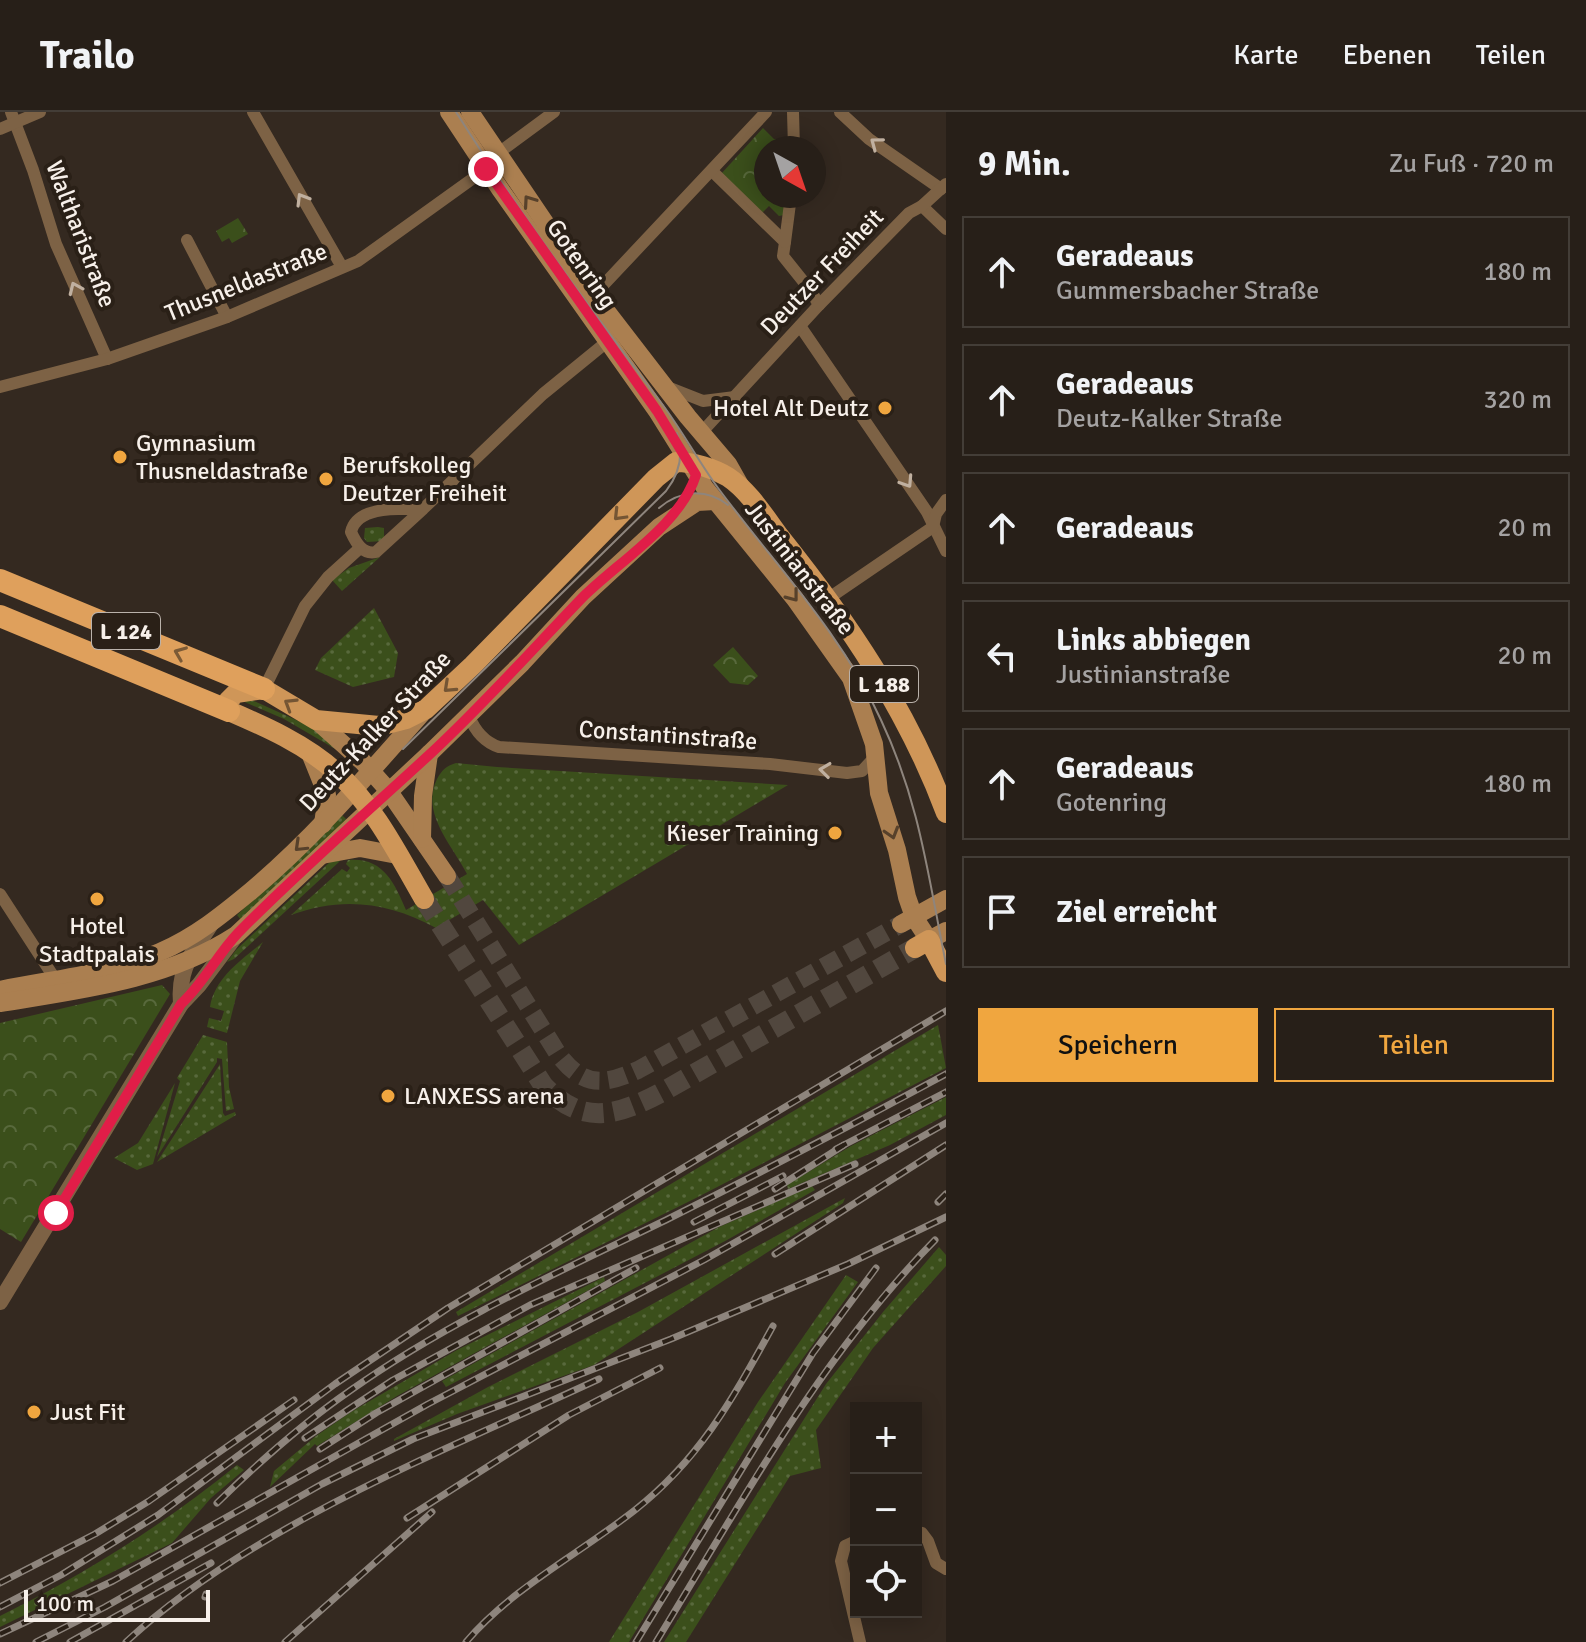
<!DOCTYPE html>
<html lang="de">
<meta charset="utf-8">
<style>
body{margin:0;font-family:Signika,sans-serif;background:#2f2721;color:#f1f3f6}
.controls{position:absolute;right:24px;bottom:24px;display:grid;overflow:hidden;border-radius:0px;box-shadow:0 4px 20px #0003}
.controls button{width:72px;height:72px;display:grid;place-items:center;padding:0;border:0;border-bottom:2px solid #433d37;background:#271f18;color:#f1f3f6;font:40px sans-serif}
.compass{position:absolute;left:754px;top:24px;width:72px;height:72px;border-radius:50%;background:#271f18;box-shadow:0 4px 20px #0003;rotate:140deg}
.scale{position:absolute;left:24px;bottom:20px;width:186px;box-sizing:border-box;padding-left:8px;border:4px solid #f7f0ea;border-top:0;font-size:22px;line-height:28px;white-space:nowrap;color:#f7f0ea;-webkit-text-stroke:6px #2a2017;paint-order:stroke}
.stop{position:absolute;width:24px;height:24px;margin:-18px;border:6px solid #e11d48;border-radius:50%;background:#fff}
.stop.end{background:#e11d48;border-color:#fff;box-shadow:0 2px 8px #0008}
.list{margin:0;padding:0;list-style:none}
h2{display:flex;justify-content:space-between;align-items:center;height:104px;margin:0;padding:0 32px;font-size:34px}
h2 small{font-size:26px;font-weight:400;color:#a4a2a2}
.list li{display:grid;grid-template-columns:52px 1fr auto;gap:24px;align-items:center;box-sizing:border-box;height:112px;margin:0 16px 16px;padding:0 16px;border:2px solid #433d37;border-radius:0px}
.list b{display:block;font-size:30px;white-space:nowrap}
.list p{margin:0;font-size:26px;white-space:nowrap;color:#a4a2a2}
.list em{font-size:26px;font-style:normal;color:#a4a2a2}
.actions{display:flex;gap:16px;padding:24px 32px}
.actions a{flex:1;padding:18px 0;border:2px solid #f0a63f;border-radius:0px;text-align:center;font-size:28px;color:#f0a63f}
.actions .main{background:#f0a63f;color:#111}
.icon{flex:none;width:44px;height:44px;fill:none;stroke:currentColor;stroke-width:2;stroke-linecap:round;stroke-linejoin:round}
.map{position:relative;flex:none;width:946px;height:1530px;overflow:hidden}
header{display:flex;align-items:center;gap:48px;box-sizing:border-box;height:112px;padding:0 40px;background:#271f18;border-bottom:2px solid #433d37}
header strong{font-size:38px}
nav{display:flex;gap:44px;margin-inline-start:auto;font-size:28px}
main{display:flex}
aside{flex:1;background:#271f18}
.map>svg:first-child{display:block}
.grass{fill:url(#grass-dots)}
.park{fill:url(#park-crowns)}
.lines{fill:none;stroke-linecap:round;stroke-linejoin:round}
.secondary-tunnel{stroke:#51473e;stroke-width:18;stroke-dasharray:18 9;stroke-linecap:butt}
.primary-tunnel{stroke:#51473e;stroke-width:20;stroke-dasharray:20 10;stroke-linecap:butt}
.minor{stroke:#7d6245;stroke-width:12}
.tertiary{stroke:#7d6245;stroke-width:16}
.secondary{stroke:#ab7f50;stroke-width:18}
.primary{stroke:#cf9658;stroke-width:20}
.trunk{stroke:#dfa05c;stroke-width:22}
.tram{stroke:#8e857d;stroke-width:2}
.rail-casing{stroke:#8e857d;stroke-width:7}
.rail{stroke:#2a2017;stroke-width:4;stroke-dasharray:12;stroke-linecap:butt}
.oneway{stroke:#c0b0a0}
.oneway2{stroke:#57412b}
.oneway3{stroke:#745534}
.oneway4{stroke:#7b5a36}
.route{stroke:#e11d48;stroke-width:10}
.poi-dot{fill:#f0a63f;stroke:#2a2017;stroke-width:3}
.labels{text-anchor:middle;stroke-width:8;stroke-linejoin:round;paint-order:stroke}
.shield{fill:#2a2017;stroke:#bab2ab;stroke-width:2}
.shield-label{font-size:22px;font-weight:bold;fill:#f7f0ea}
.street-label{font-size:24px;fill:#f7f0ea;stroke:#2a2017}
.poi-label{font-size:24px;fill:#f7f0ea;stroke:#2a2017;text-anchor:start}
</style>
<header>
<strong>Trailo</strong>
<nav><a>Karte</a><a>Ebenen</a><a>Teilen</a></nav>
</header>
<main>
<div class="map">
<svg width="946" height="1530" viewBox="0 0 946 1530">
<defs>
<pattern id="grass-dots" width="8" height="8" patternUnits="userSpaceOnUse" patternTransform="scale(2)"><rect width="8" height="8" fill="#3b4f1b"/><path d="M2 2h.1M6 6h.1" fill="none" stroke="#58693c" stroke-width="1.8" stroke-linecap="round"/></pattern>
<pattern id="park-crowns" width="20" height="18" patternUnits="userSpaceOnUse" patternTransform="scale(2)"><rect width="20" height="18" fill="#3b4f1b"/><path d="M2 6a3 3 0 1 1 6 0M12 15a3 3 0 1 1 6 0" fill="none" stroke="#58693c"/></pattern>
</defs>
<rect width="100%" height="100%" fill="#342920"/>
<g class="grass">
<polygon points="378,415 384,416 384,429 367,430 364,426 365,416"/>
<polygon points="380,445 342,479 332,468 349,456"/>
<polygon points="374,496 398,541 394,565 353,575 315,558 321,546"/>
<polygon points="243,584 316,617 337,638 284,607 240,588"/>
<path d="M456,651l41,4 291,18 -269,160 -36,-45 -47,28c-47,-26 -94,-32 -145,-13l51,-46 5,3 3,-4 -4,-4 2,-4c35,-3 46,22 58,50l61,-36c-14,-28 -47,-61 -30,-95 5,-9 9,-13 19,-16z"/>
<polygon points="342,703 347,708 241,808 237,803"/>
<polygon points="344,742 339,750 234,847 227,850 236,838 332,748"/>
<path d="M263,830l-23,39 -13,52 -20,-6 2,-9 12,3 3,-10 -14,-4c5,-30 32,-47 53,-65z"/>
<polygon points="938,913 946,956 696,1086 458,1204 456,1200"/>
<polygon points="203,923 227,930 229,975 234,997 226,999 222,947 217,946 217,950 157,1045 180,969 177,966"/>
<polygon points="220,952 223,1001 225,1004 235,1000 236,1003 157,1050"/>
<polygon points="175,971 153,1052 137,1058 114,1046 138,1031"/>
<polygon points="946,985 946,1003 890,1033 788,1077 787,1073 851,1034"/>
<polygon points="812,1074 815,1078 727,1128 446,1275 442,1269 719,1115"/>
<polygon points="845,1086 843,1091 594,1253 457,1302 394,1329 394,1327 488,1275 638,1200"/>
<polygon points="939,1135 946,1143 946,1154 873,1236 816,1318 821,1356 790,1364 686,1530 664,1530 826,1272 883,1200"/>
<polygon points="846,1163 858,1170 785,1271 629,1530 609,1530 758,1290"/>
<polygon points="604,1165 605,1169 397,1284 317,1334 315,1332 270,1375 274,1359 316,1324 351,1300 457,1238"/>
<path d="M237,1353l7,5 -33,28 -39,45 -172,84v-11c85,-42 163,-91 237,-151z"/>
</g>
<g class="park">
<polygon points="763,16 774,27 788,27 788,36 766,36 766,84 787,84 784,103 779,104 769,94 762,101 721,62"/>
<polygon points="238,106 248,122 232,131 229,126 222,130 216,119"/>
<polygon points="733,535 758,564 748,573 730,571 713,553"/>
<polygon points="162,873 170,882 21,1130 0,1117 0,911"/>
</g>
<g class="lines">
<path class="secondary-tunnel" d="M447,764l111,178c25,33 45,32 80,16l263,-146"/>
<path class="primary-tunnel" d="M424,787l119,186c40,43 76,30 121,6l251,-143"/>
<g class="minor">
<polyline points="11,0 33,58 56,132 107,247"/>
<polyline points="253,0 342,155"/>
<polyline points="793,0 794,36"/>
<polyline points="840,0 869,27 941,77"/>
<polyline points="0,17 40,0"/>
<polyline points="497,42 554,0"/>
<polyline points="712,59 785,130 783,144 811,179 819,193"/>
<polyline points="922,94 946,117"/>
<polyline points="187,128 227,205"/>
<polyline points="785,130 791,84"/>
<polyline points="594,183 766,0"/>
<polyline points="800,214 927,400 946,439"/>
<polyline points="665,274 703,289 735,285"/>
<polyline points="0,275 107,247 227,205 358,149 486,57"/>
<polyline points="701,321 819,193 909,101 922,94 946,72"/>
<path d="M423,397l-47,43c-13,3 -20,-9 -25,-20 6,-27 50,-23 72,-23l120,-115 65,-53"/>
<polyline points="829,486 933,415 936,402 946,388"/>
<polyline points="264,577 305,494 328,465 360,436"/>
<path d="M469,604c6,15 15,26 30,31l271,17 77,9 15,-2 12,-13"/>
<polyline points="0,782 59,873"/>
<polyline points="916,1420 922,1421 928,1429 936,1451 946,1457"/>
<polyline points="856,1429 845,1434 841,1449 860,1530"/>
</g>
<g class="tertiary">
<path d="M181,892c-3,-37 11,-50 30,-80"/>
<polyline points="0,1190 181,892 199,873 235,825"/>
</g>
<g class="secondary">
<polyline points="449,0 500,77 657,299 705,376 795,487 851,566 874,632 879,681 897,738 907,785 914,805 929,828 946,819"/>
<polyline points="470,0 594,183 688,305 728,352 741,375"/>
<polyline points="316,608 363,650 388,678 447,764"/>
<polyline points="310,641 327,683 323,712"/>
<polyline points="422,727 423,684 429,642"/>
<polyline points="322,743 360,736 397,743"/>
<polyline points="901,812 946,787"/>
<path d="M0,878c53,-11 110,-16 160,-38 35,-15 62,-37 91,-61 64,-54 117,-117 173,-180"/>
<path d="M0,891c80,-13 167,-23 236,-68l193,-181 93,-91 61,-66 76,-70 38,-25 18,-1"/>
</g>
<g class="primary">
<path d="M424,787c-25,-43 -50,-94 -88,-127 -31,-28 -70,-45 -107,-61l-1,-10 8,-8 28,-4 52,31 63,6 27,-7 20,-10 47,-44 183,-187 20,-16c17,0 37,6 52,15 21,14 37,40 52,60 68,85 128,174 166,276"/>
<polyline points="915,836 929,828 946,860"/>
</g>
<g class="trunk">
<polyline points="0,468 264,577"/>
<polyline points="0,504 229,599"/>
</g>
<g class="tram">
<path d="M456,0c64,102 136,199 209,296 19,26 34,54 53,80 57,77 123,144 163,232 39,83 47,156 65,244"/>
<path d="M659,396c21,-18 47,-20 69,-3"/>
<path d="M403,637l263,-258c14,-18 18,-37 11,-58"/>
</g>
<g class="rail-casing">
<g id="rail">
<polyline points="836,1037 946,980"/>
<polyline points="775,1077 844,1033"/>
<polyline points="938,1090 946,1082"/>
<polyline points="694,1110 783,1064"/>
<polyline points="775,1142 946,1033"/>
<polyline points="305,1326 393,1268 530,1193 855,1052"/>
<polyline points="320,1337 376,1301 636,1156"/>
<path d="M217,1391c42,-41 86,-80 134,-113 98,-69 208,-118 315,-170 94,-47 188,-96 280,-146"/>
<polyline points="407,1406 569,1303 660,1256"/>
<polyline points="0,1471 95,1422 149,1389 294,1288"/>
<polyline points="205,1485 206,1482"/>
<polyline points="0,1495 61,1463 158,1403 335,1272 448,1196 946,899"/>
<polyline points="0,1522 113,1469 428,1292 704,1148 946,1011"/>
<polyline points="36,1530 105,1495 322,1372 413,1327 671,1227 848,1152 946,1105"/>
<polyline points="70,1530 211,1451"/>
<path d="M126,1530c126,-117 318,-191 473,-263"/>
<polyline points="285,1530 432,1400"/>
<path d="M466,1530c46,-54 113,-88 169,-132 66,-52 98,-112 138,-184"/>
<polyline points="636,1530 813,1241 876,1156"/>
<path d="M656,1530c85,-139 164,-285 279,-402"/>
</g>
</g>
<use href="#rail" class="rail"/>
</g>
<defs><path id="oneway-chevron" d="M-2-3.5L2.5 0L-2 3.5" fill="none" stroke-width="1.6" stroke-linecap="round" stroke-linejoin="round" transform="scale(2)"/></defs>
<g class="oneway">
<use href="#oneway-chevron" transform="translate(876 31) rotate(-143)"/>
<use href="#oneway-chevron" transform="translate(302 87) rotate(-121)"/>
<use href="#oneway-chevron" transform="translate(75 176) rotate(-114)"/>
<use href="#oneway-chevron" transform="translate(907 370) rotate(57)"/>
<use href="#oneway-chevron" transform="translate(825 658) rotate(-173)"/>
</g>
<g class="oneway2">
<use href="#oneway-chevron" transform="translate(529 89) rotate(-125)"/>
<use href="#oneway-chevron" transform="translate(793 484) rotate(52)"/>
<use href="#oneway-chevron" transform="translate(892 721) rotate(73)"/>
<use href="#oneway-chevron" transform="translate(300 734) rotate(136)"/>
</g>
<g class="oneway3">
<use href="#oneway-chevron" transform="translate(619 403) rotate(134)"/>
<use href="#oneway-chevron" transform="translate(449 575) rotate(137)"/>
<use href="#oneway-chevron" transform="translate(290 592) rotate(-148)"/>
</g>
<use class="oneway4" href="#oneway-chevron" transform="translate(180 541) rotate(-158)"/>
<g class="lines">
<path class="route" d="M56,1101l125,-209c23,-21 36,-49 57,-71 61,-62 127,-119 191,-178 54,-50 102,-104 153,-157 36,-36 98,-73 114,-123l-39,-64 -171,-242"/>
</g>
<g class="poi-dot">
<circle cx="885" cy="296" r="8"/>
<circle cx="120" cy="345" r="8"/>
<circle cx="326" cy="367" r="8"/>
<circle cx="835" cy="721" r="8"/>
<circle cx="97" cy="787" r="8"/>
<circle cx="388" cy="984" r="8"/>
<circle cx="34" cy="1300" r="8"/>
</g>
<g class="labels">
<g class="shield">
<rect x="92" y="501" width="68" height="36" rx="6"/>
<rect x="850" y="554" width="68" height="36" rx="6"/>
</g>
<g class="shield-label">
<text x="126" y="527">L 124</text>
<text x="884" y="580">L 188</text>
</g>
<g class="street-label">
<text transform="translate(81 122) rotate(69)" y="8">Waltharistraße</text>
<text transform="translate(582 152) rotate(55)" y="8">Gotenring</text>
<text transform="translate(822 160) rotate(-46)" y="8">Deutzer Freiheit</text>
<text transform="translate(246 170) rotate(-22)" y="8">Thusneldastraße</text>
<text transform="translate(800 456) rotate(52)" y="8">Justinianstraße</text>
<text transform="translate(375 619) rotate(-47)" y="8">Deutz-Kalker Straße</text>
<text transform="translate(668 623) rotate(4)" y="8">Constantinstraße</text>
</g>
<g class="poi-label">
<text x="869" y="304" text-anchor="end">Hotel Alt Deutz</text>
<text x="136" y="339">Gymnasium<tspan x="136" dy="28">Thusneldastraße</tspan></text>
<text x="342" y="361">Berufskolleg<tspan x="342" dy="28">Deutzer Freiheit</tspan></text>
<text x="819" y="729" text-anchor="end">Kieser Training</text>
<text x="97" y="822" text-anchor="middle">Hotel<tspan x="97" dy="28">Stadtpalais</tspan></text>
<text x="404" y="992">LANXESS arena</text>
<text x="50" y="1308">Just Fit</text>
</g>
</g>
</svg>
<div class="controls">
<button>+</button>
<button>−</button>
<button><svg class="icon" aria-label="locate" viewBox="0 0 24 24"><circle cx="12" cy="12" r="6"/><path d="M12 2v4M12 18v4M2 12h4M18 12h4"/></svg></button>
</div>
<svg class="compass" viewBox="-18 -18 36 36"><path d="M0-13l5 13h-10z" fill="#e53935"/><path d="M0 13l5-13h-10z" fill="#a4a2a2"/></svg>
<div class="scale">100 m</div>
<div class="stop" style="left:56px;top:1101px"></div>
<div class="stop end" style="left:486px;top:57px"></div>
</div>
<aside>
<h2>9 Min.<small>Zu Fuß · 720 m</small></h2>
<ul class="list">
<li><svg class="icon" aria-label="ahead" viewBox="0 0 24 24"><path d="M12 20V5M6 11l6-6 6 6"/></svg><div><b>Geradeaus</b><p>Gummersbacher Straße</p></div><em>180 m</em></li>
<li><svg class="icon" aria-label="ahead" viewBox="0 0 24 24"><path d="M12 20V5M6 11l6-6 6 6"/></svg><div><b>Geradeaus</b><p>Deutz-Kalker Straße</p></div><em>320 m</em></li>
<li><svg class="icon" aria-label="ahead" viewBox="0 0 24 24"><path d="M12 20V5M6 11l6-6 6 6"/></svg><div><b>Geradeaus</b></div><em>20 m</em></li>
<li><svg class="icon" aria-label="left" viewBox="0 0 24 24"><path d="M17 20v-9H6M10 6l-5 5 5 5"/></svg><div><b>Links abbiegen</b><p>Justinianstraße</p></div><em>20 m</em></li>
<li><svg class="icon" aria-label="ahead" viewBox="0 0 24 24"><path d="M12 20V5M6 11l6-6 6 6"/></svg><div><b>Geradeaus</b><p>Gotenring</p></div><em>180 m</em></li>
<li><svg class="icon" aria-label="arrive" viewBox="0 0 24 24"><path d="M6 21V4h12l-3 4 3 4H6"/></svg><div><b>Ziel erreicht</b></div></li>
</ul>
<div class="actions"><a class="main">Speichern</a><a>Teilen</a></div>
</aside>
</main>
